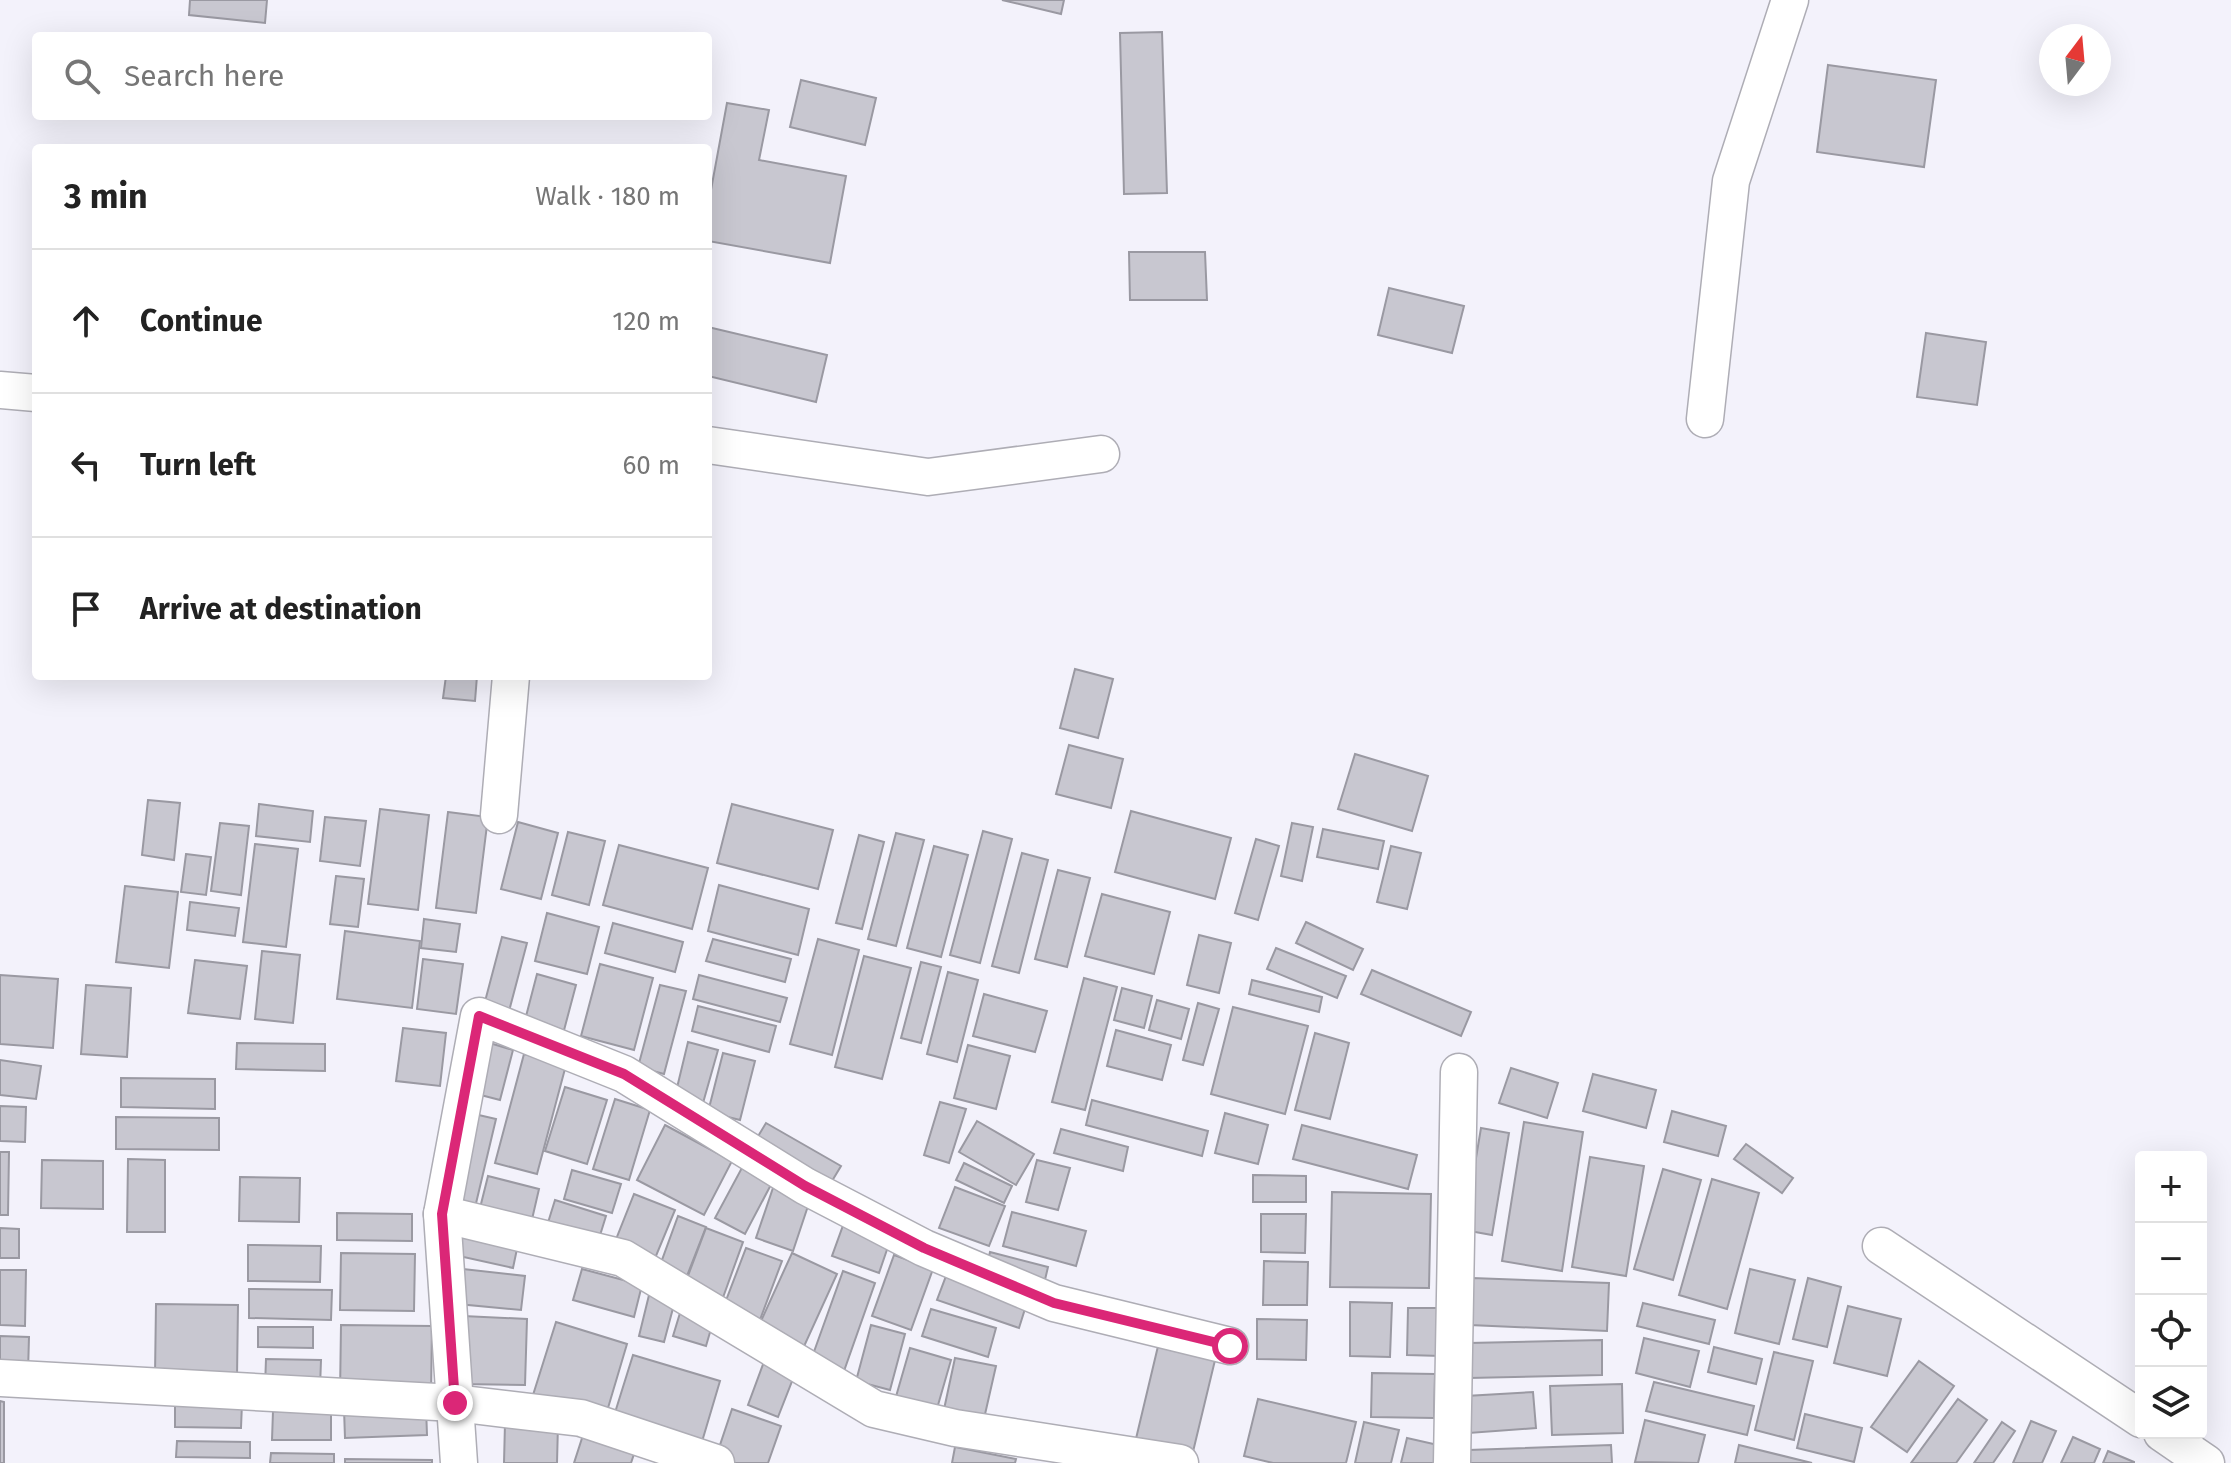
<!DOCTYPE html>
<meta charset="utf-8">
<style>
body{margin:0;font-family:"Fira Sans",sans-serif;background:#f2f2f2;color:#222}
.controls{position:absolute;right:24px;bottom:24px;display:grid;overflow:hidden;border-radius:8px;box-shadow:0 8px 32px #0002}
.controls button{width:72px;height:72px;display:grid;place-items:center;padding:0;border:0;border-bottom:2px solid #e0e0e0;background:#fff;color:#222;font:40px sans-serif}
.compass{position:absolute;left:2039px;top:24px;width:72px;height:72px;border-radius:50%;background:#fff;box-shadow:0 8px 32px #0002;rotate:16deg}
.stop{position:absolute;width:24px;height:24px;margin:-18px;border:6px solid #db2777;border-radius:50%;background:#fff}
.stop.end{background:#db2777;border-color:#fff;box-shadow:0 2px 8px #0008}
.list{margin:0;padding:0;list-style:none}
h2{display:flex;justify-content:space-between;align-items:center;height:104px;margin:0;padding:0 32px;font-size:34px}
h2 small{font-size:26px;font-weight:400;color:#767676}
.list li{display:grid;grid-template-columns:52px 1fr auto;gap:24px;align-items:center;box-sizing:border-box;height:144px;padding:0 32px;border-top:2px solid #e0e0e0}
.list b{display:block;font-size:30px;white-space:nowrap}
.list em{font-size:26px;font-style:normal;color:#767676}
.icon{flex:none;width:44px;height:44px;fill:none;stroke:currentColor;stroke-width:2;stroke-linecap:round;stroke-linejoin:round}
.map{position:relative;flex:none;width:2231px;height:1463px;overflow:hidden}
.search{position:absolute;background:#fff;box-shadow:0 8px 32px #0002;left:32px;top:32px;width:680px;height:88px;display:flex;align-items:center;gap:20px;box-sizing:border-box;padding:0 28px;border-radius:8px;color:#767676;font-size:30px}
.panel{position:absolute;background:#fff;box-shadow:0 8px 32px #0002;left:32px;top:144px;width:680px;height:536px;border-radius:8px}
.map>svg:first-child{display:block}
.building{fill:#c8c7d0;stroke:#9a99a2;stroke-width:2}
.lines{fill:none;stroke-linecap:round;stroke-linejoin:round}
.minor-casing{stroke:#aeadb5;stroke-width:39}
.minor{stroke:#fff;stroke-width:36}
.route{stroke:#db2777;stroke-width:10}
</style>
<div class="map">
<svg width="2231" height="1463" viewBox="0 0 2231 1463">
<rect width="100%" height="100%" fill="#f3f2fb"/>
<g class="building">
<polygon points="190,0 267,0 265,23 189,15"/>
<polygon points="1002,0 1064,0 1061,14"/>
<polygon points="1162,32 1167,193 1124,194 1120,33"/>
<polygon points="1828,65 1936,80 1924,167 1817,152"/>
<polygon points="801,80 876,98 865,145 790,127"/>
<polygon points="727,103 769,110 759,160 846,176 830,263 708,241 708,206"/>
<polygon points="1129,252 1205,252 1207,300 1130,300"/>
<polygon points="1389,288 1464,306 1452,353 1378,335"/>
<polygon points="708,327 827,355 816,402 708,376"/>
<polygon points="1926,333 1986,342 1977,405 1917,397"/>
<polygon points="1075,669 1113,679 1098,738 1060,728"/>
<polygon points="446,676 477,676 475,701 443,698"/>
<polygon points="1069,745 1123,759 1111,808 1056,794"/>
<polygon points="1355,754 1428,776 1412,831 1338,809"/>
<polygon points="148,800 180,803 174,860 142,855"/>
<polygon points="259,804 313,811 310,842 256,836"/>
<polygon points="732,804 833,830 818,889 717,863"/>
<polygon points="380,809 429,815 418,910 368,904"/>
<polygon points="1131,811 1231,838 1215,899 1115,872"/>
<polygon points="448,812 488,817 476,913 436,908"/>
<polygon points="325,817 366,821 360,866 320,861"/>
<polygon points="518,822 558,833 541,899 501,889"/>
<polygon points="220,823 249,826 241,895 211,891"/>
<polygon points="1292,823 1313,827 1302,881 1281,876"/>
<polygon points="1323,829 1384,841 1378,869 1317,857"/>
<polygon points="983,831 1012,839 980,963 950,955"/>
<polygon points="568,832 605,841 589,905 552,895"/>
<polygon points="896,833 924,840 896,946 868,939"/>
<polygon points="859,835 884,842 862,929 836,923"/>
<polygon points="1256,839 1279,846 1258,920 1235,913"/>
<polygon points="255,844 298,849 286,947 243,942"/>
<polygon points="619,845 708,868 692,929 603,905"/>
<polygon points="934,846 968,855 941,957 907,948"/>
<polygon points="1391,846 1421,853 1407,909 1377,902"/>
<polygon points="1022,853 1048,860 1019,973 992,966"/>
<polygon points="186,854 211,857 206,895 181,892"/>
<polygon points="1058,870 1090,878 1067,967 1035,959"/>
<polygon points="336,876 364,879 358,927 330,924"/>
<polygon points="719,885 809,909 798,955 708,931"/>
<polygon points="125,886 178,892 169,968 116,962"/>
<polygon points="1102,894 1170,912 1154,974 1085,956"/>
<polygon points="190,902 239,908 235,936 187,930"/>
<polygon points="547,913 599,927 587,974 535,961"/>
<polygon points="424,919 460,924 456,952 421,948"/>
<polygon points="1306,922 1363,949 1353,970 1296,943"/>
<polygon points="613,923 683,942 675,972 605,953"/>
<polygon points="345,931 420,941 412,1008 337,999"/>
<polygon points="1199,935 1231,943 1219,993 1187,985"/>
<polygon points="502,937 527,943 508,1015 483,1009"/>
<polygon points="713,939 791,959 785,982 706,961"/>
<polygon points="818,939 859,950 832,1055 790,1044"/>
<polygon points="1276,948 1346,976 1337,998 1267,969"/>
<polygon points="262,951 300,955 293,1023 255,1019"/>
<polygon points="864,956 911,968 882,1079 835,1067"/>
<polygon points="423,959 463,964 456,1014 417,1009"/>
<polygon points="195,960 247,966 240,1019 188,1013"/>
<polygon points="921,962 941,967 921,1043 901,1038"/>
<polygon points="600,964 653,978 634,1050 581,1036"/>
<polygon points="1372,970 1471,1012 1461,1036 1361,994"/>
<polygon points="948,972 978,980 957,1062 927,1054"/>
<polygon points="537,974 576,985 563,1034 524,1024"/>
<polygon points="0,975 58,979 53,1048 0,1044"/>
<polygon points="699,975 787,998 780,1022 693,999"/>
<polygon points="1084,978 1117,987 1085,1110 1052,1102"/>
<polygon points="1252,980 1322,997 1319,1012 1249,994"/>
<polygon points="86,985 131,988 127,1057 81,1054"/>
<polygon points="660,985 686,991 664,1074 638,1067"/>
<polygon points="1122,988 1152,996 1144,1028 1114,1020"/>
<polygon points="984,994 1047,1011 1035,1052 973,1036"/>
<polygon points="1157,1000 1189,1009 1181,1039 1149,1030"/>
<polygon points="1198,1003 1219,1009 1203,1065 1183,1060"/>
<polygon points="698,1006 776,1026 769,1052 692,1031"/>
<polygon points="1233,1007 1308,1026 1285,1114 1211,1094"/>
<polygon points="403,1028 446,1033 440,1086 396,1081"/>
<polygon points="1116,1030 1171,1045 1162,1080 1107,1066"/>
<polygon points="1315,1033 1349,1043 1330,1119 1295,1110"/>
<polygon points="483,1041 513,1050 500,1100 469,1092"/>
<polygon points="688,1042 718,1050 703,1103 675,1096"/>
<polygon points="237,1043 325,1044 325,1071 236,1069"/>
<polygon points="968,1045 1010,1056 996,1109 954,1098"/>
<polygon points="723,1053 755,1061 740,1120 708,1112"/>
<polygon points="524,1054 566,1065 537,1174 495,1163"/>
<polygon points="0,1060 41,1066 36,1099 0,1095"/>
<polygon points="1511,1068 1558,1083 1547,1118 1499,1103"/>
<polygon points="1593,1074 1656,1090 1646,1128 1583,1111"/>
<polygon points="121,1078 215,1079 215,1109 121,1107"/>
<polygon points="565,1087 607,1100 587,1164 545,1151"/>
<polygon points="615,1099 650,1110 629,1180 593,1169"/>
<polygon points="1092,1100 1208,1131 1202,1156 1086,1125"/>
<polygon points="940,1102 966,1109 949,1163 924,1155"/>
<polygon points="0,1106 26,1107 25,1142 0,1141"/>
<polygon points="1672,1111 1726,1126 1718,1156 1664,1142"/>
<polygon points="470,1113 496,1119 473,1216 447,1209"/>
<polygon points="1225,1113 1268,1125 1258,1164 1215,1153"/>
<polygon points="116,1117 219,1118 219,1150 116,1149"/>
<polygon points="977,1121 1034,1154 1016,1185 959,1152"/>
<polygon points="1524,1122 1583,1132 1562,1271 1502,1261"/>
<polygon points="766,1123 841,1166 826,1191 751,1148"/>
<polygon points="665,1125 732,1161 704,1215 637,1180"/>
<polygon points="1302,1125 1417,1155 1408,1189 1293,1159"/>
<polygon points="1481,1128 1509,1133 1492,1235 1464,1230"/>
<polygon points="1061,1129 1128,1147 1123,1171 1054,1153"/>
<polygon points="1746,1144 1793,1178 1782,1193 1734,1159"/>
<polygon points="0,1152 9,1152 8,1215 0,1215"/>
<polygon points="1590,1157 1644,1166 1626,1276 1572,1267"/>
<polygon points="128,1159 165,1160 165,1232 127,1232"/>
<polygon points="42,1160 103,1161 103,1209 41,1208"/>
<polygon points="1037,1160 1070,1168 1058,1210 1026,1202"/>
<polygon points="964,1163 1012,1186 1004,1203 956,1180"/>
<polygon points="744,1164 774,1179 745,1234 715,1218"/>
<polygon points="1663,1169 1701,1180 1673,1280 1634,1269"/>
<polygon points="572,1170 621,1184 612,1213 564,1199"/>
<polygon points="1253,1175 1306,1176 1306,1202 1253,1202"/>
<polygon points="488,1176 539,1189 530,1228 478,1216"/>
<polygon points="240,1177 300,1178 299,1222 239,1221"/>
<polygon points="1712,1179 1759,1193 1727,1309 1679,1295"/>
<polygon points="775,1182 812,1194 793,1251 756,1238"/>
<polygon points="955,1187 1005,1206 989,1246 939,1228"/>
<polygon points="1332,1192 1431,1194 1429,1288 1330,1287"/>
<polygon points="634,1194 675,1210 651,1268 611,1252"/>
<polygon points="555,1200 606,1216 597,1245 546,1229"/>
<polygon points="1012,1212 1086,1231 1076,1266 1003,1246"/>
<polygon points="337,1213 412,1214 412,1241 337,1240"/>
<polygon points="1261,1214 1306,1214 1305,1253 1261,1252"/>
<polygon points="678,1216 706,1227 685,1281 658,1271"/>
<polygon points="845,1220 892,1235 879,1273 832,1256"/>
<polygon points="0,1228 19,1229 19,1258 0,1258"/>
<polygon points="706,1228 743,1242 721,1303 683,1289"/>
<polygon points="463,1232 518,1244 513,1268 459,1256"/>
<polygon points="248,1245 321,1246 320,1282 248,1281"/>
<polygon points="746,1248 782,1261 758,1325 722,1311"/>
<polygon points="990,1252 1048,1267 1044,1284 986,1269"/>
<polygon points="341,1253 415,1254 414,1311 340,1310"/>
<polygon points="792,1253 837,1274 801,1353 756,1332"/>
<polygon points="894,1255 933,1269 911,1330 872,1316"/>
<polygon points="1264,1261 1308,1262 1307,1305 1263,1305"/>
<polygon points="949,1268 1029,1296 1019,1328 937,1300"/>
<polygon points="463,1269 525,1276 521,1310 458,1304"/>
<polygon points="582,1269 642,1285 634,1317 573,1300"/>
<polygon points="1750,1269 1795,1280 1779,1344 1735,1333"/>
<polygon points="0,1270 26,1270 25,1326 0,1325"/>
<polygon points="843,1271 875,1283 844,1371 811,1360"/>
<polygon points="1472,1278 1609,1283 1607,1331 1470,1325"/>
<polygon points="1808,1278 1841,1287 1827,1347 1793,1339"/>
<polygon points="249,1289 332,1290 331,1320 249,1318"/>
<polygon points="650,1291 676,1297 664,1342 639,1336"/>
<polygon points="1350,1302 1392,1303 1390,1357 1350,1356"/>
<polygon points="1643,1303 1715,1320 1709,1344 1637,1326"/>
<polygon points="156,1304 238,1305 237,1377 155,1375"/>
<polygon points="1848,1306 1901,1319 1887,1376 1834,1363"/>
<polygon points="1408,1308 1441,1308 1441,1356 1407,1355"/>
<polygon points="931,1309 996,1328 988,1357 922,1336"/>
<polygon points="680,1313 713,1322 706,1346 673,1336"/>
<polygon points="463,1316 527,1319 525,1385 461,1384"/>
<polygon points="1257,1319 1307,1320 1306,1360 1257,1359"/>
<polygon points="556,1322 627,1344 605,1418 533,1395"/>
<polygon points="341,1325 432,1326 431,1395 340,1394"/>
<polygon points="871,1325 905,1334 890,1390 856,1381"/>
<polygon points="258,1327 313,1327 313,1348 258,1347"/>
<polygon points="0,1336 29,1337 28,1372 0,1372"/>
<polygon points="1644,1338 1699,1351 1690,1387 1636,1373"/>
<polygon points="1602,1340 1602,1375 1469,1378 1469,1343"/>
<polygon points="1159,1342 1216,1356 1191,1460 1134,1447"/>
<polygon points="1714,1347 1762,1359 1756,1384 1708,1372"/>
<polygon points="910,1348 951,1360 936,1412 895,1400"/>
<polygon points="1774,1352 1813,1361 1794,1440 1755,1430"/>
<polygon points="633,1355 720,1381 701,1445 613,1419"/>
<polygon points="955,1358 996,1366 983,1423 943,1414"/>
<polygon points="266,1359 321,1360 320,1388 265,1387"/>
<polygon points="765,1359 796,1371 778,1417 748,1405"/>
<polygon points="1919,1361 1954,1386 1907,1452 1871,1427"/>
<polygon points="1372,1373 1435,1374 1434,1418 1371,1417"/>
<polygon points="1654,1382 1754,1406 1747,1435 1646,1411"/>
<polygon points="1622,1384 1623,1433 1552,1435 1550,1386"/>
<polygon points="1533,1392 1536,1428 1469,1433 1466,1396"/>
<polygon points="1258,1399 1356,1422 1346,1463 1273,1463 1244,1456"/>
<polygon points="1958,1399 1987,1420 1956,1463 1911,1463"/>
<polygon points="0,1401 4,1402 4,1463 0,1463"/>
<polygon points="175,1402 242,1403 241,1428 175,1427"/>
<polygon points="426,1407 427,1435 345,1438 344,1409"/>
<polygon points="732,1409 781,1426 768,1463 733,1463 716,1457"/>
<polygon points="273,1411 331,1412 331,1440 272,1440"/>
<polygon points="1805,1414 1862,1428 1854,1462 1797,1448"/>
<polygon points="1645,1420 1705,1435 1698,1463 1635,1462"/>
<polygon points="2031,1421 2056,1431 2042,1463 2013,1463"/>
<polygon points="1364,1422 1399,1430 1391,1463 1355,1463"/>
<polygon points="2002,1422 2015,1431 1993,1463 1974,1463"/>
<polygon points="505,1423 558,1424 557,1463 504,1463"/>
<polygon points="584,1432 636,1448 631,1463 574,1463"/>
<polygon points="2073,1437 2100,1449 2094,1463 2061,1463"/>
<polygon points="1407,1438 1438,1445 1434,1463 1401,1463"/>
<polygon points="177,1441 250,1442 250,1458 176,1457"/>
<polygon points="1611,1445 1612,1463 1470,1463 1469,1450"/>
<polygon points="1739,1445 1812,1463 1735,1463"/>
<polygon points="955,1447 1016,1459 1015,1463 952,1463"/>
<polygon points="2108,1451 2134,1462 2134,1463 2103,1463"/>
<polygon points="271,1453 334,1454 334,1463 270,1463"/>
<polygon points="345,1459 432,1460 432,1463 345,1463"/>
</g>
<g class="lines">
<g class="minor-casing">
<g id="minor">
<polyline points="0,390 36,393"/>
<polyline points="1705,419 1731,181 1790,0"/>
<polyline points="708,445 928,477 1101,454"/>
<polyline points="499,815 511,676"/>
<polyline points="442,1214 623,1258 874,1409 955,1428 1180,1463"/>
<polyline points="1881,1246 2141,1419"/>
<polyline points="0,1378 455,1403 581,1418 716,1463"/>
<polyline points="2162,1433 2206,1463"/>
<polyline points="459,1463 442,1214 479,1016 624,1074 805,1186 924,1248 1054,1303 1230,1346"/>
<polyline points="1452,1463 1459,1072"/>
</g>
</g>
<use href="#minor" class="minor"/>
</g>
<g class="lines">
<polyline class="route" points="455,1403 442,1214 479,1016 624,1074 805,1186 924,1248 1054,1303 1230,1346"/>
</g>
</svg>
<div class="controls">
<button>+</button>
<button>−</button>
<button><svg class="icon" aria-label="locate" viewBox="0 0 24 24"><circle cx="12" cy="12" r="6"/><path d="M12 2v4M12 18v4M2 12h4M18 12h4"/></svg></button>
<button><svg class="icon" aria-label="layers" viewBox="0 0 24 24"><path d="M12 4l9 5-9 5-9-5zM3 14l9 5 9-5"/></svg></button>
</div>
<svg class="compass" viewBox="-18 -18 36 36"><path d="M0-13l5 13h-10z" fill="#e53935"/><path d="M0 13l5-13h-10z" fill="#767676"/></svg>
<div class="stop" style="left:1230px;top:1346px"></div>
<div class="stop end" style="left:455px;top:1403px"></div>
<div class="search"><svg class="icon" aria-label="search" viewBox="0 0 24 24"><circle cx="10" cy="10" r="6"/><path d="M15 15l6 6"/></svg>Search here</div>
<section class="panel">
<h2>3 min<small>Walk · 180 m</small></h2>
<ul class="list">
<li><svg class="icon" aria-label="ahead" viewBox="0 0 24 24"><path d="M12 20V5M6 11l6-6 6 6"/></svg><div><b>Continue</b></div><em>120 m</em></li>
<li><svg class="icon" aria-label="left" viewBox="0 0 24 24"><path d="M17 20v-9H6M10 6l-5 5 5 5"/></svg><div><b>Turn left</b></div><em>60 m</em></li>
<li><svg class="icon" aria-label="arrive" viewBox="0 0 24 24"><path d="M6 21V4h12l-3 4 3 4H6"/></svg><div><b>Arrive at destination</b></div></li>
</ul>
</section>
</div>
